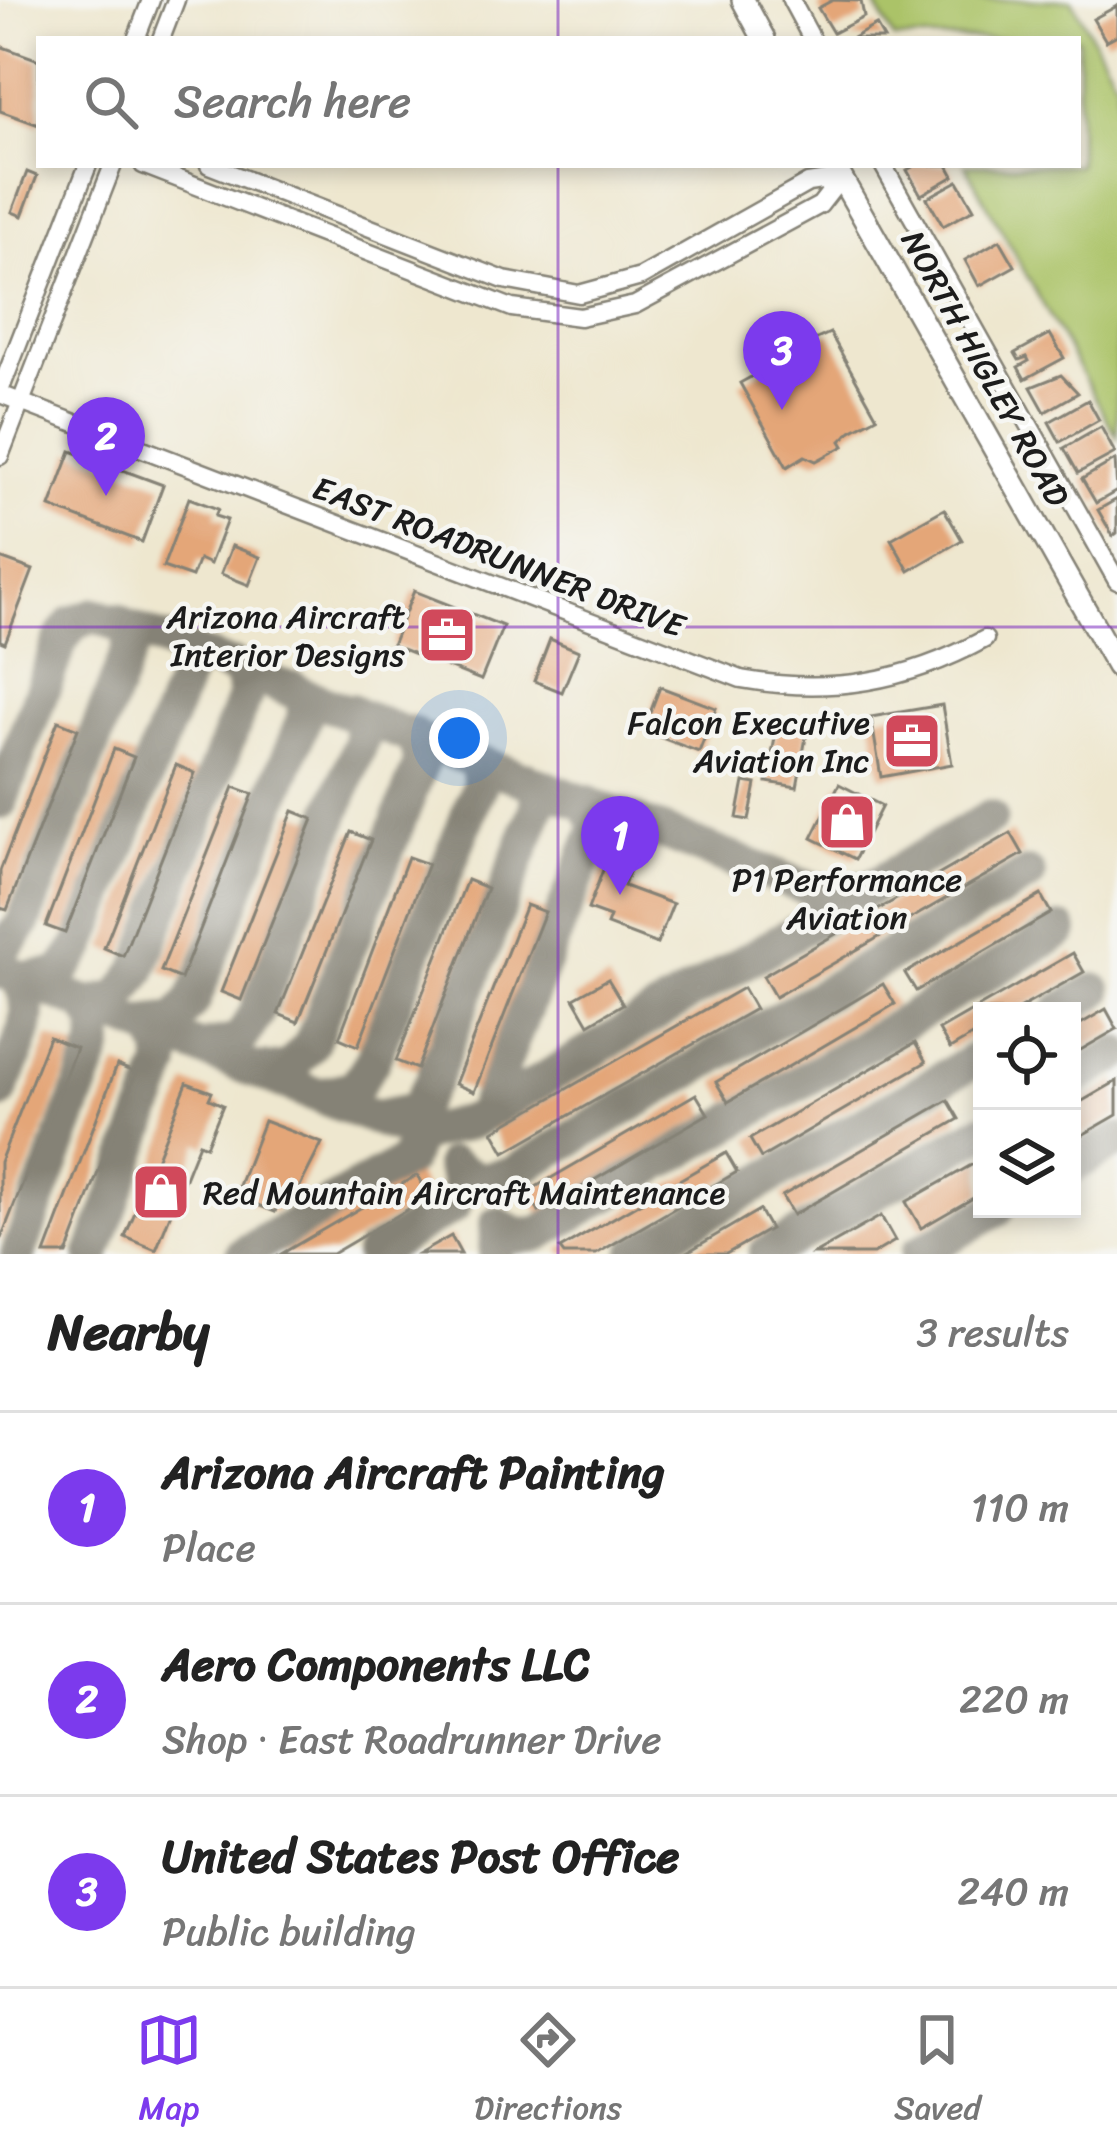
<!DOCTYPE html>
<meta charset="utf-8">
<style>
body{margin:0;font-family:Sriracha,sans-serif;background:#f2f2f2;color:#222}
.controls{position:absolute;right:36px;bottom:36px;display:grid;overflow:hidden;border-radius:0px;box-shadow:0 6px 18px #0003}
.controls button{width:108px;height:108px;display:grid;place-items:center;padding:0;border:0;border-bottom:3px solid #e0e0e0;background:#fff;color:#222;font:60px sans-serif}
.you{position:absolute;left:459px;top:738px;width:42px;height:42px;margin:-30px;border:9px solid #fff;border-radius:50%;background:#1a73e8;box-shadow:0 0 0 18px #1a73e833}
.badge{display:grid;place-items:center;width:78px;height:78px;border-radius:50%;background:#7c3aed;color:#fff;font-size:39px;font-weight:700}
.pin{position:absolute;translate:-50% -99px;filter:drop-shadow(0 3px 6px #0008)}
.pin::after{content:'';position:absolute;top:63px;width:42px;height:36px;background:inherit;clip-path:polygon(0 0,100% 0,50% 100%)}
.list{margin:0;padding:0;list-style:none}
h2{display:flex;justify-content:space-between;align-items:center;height:156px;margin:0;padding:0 48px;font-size:51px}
h2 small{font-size:39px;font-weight:400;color:#767676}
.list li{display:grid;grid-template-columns:78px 1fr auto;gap:36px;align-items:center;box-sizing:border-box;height:192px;padding:0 48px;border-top:3px solid #e0e0e0}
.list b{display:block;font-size:45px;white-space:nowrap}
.list p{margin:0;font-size:39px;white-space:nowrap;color:#767676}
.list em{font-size:39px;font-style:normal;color:#767676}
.icon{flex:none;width:66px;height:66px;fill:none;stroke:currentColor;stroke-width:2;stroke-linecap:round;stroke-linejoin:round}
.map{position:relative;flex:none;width:1117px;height:1254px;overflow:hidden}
.search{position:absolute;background:#fff;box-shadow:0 6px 18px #0003;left:36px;right:36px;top:36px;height:132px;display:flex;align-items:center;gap:30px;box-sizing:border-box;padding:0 42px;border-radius:0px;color:#767676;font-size:45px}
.sheet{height:732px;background:#fff}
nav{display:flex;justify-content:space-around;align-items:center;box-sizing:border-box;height:168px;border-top:3px solid #e0e0e0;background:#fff;font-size:33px;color:#767676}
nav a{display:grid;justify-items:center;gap:6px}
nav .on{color:#7c3aed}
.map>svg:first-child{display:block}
.green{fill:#abc368;stroke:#647042;stroke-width:3}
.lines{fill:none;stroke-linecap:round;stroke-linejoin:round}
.taxiway{stroke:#858276;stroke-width:36}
.building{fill:#e4a678}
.minor-casing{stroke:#858276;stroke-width:21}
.major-casing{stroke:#858276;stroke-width:26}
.minor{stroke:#fff;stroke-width:16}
.major{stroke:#fff;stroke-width:21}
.grid{fill:none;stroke:#7b2cbf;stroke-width:3;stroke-opacity:0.55}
.labels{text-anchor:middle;stroke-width:9;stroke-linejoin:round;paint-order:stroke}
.street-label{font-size:33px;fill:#1c1c1c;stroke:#f6f6f2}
.poi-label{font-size:33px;fill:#1c1c1c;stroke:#f6f6f2;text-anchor:end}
</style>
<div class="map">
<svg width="1117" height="1254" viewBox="0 0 1117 1254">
<rect width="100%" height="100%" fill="#f6f6f2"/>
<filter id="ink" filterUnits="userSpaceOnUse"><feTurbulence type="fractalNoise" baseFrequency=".00833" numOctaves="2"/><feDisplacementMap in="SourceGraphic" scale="24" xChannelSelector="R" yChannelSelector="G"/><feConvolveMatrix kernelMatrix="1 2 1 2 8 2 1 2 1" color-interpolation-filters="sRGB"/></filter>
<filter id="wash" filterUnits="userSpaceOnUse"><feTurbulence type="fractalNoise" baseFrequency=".004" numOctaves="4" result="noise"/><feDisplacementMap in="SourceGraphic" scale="48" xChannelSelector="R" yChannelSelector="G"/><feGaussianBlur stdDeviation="2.7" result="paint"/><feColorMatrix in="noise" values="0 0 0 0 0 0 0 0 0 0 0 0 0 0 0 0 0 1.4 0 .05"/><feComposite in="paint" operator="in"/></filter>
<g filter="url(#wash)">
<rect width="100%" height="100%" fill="#eee7cf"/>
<polygon class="green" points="873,0 1072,0 1117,83 1117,437 965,165 1078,165 1078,39 894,39"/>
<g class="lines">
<g class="taxiway">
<polyline points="0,802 61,640 73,623 95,615 802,886 833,894 869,888"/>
<polyline points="0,953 23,924 130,648 129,633 117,621"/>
<polyline points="0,970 421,1136"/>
<polyline points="24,979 60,975 81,945 185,677 187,656 172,642"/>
<polyline points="91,1005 120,997 139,971 245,695 243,676 234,666"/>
<polyline points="1060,1011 1095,991"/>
<polyline points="142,1024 176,1020 194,999 304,718 305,701 294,689"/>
<polyline points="203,1048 239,1041 255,1016 362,739 360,720 351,711"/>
<polyline points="261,1070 288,1070 311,1044 422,761 412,734"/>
<polyline points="1072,1080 1117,1054"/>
<path d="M0,1092c14,-37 43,-80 16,-116"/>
<polyline points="323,1095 355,1087 372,1061 480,784 478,765 468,756"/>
<polyline points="483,1113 598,826 586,802"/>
<polyline points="380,1117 415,1110 432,1082 538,806 538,791 526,779"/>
<polyline points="402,1125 432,1132 473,1121 990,818"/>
<polyline points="1072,1166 1117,1140"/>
<polyline points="18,1254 97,1046 98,1023 85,1003"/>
<polyline points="93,1254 164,1065 163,1048 151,1028"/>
<polyline points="243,1254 407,1160 414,1140 402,1125"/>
<polyline points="372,1254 453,1206 460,1184 452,1165 479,1180 511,1174 1028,875"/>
<polyline points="496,1254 497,1224 519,1236 538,1234 1061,931"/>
<polyline points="636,1254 982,1056"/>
<polyline points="766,1254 982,1131"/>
<polyline points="918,1254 997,1209"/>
</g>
</g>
<g id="blocks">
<g class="building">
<polygon points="833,0 861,1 864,17 833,33 818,8"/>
<polygon points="1117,6 1117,35 1106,41 1093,19"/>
<polygon points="876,25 884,39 851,39"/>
<polygon points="0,46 39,60 39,125 0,111"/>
<polygon points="916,165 948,165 954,176 921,195 907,170"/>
<polygon points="27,172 37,176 22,216 12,212"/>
<polygon points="958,181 974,209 943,226 927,198"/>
<polygon points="1000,240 1015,266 979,286 965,260"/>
<polygon points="830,333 877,417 851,431 841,441 844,446 816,461 805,456 787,467 740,383 769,367 767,362"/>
<polygon points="1050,334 1064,358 1025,379 1018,367 1029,361 1027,357 1019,360 1015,353"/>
<polygon points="1061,375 1078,393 1045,412 1031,387"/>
<polygon points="1088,400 1099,420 1060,442 1049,422"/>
<polygon points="1101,427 1115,453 1078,473 1064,448"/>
<polygon points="71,451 163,485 142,542 50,507"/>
<polygon points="1115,460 1117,491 1096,503 1082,479"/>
<polygon points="189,498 218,509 215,516 227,520 210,564 199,559 192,577 163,567"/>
<polygon points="1117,499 1117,533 1113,536 1098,510"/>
<polygon points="944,509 962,540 909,571 891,539"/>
<polygon points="232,546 260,557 249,585 221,574"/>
<polygon points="0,558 33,570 5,643 0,641"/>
<polygon points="414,591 503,626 481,680 392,645"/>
<polygon points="550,639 579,651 562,692 534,681"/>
<polygon points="660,687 716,708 699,752 643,731"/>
<polygon points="942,705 952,764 881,777 871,717"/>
<polygon points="58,721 78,729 7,910 0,908 0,871"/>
<polygon points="778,721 808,726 797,787 767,782"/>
<polygon points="114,749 134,757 65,933 46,926"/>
<polygon points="176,765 195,773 123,956 104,948"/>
<polygon points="744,782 756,784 749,820 737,818"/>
<polygon points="839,784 882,806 855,859 812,838"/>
<polygon points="234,787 253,794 181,979 161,971"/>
<polygon points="293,811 313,819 241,1000 221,992"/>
<polygon points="351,832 371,840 298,1022 278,1014"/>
<polygon points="1011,833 1023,854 775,997 763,976"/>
<polygon points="615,839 638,848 624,886 673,904 657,944 607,925 610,917 588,909"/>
<polygon points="408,857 428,864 358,1046 339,1038"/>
<polygon points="467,880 487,888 417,1069 396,1061"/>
<polygon points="1041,895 1051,913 916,991 905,973"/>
<polygon points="526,905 545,912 474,1092 455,1084"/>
<polygon points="1073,953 1084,972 1015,1011 982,1011 982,1030 950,1049 939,1030"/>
<polygon points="608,979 623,1004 589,1024 574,998"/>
<polygon points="883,984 895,1004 728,1102 716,1082"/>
<polygon points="743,988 755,1009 505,1152 493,1131"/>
<polygon points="1106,1009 1117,1029 1072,1055 1072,1029"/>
<polygon points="49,1037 76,1048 0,1241 0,1162"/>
<polygon points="915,1043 926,1062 761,1158 750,1139"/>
<polygon points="117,1065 136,1073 67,1254 45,1254"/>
<polygon points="1117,1081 1117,1115 1072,1141 1072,1107"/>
<polygon points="187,1083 212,1092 209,1099 223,1105 206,1146 199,1143 156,1250 125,1237"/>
<polygon points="696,1094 708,1114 539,1212 527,1192"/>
<polygon points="948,1100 959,1119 793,1215 782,1196"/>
<polygon points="264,1121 322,1143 295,1196 282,1192 275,1212 235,1196"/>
<polygon points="726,1153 737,1172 596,1254 564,1254 560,1249"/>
<polygon points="982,1159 982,1193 921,1228 906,1202"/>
<polygon points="417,1175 429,1197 332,1254 281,1254"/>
<polygon points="759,1210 770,1229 726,1254 684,1254"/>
<polygon points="881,1216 895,1241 873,1254 814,1254"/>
<polygon points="451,1236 461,1254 419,1254"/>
</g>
</g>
</g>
<g filter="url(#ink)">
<use href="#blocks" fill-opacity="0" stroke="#858276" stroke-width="3"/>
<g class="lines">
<g class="minor-casing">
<g id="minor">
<polyline points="791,0 812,39"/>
<polyline points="136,39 151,0"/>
<polyline points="161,39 176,0"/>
<polyline points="143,165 512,308 580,317 635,305 820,205 841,178"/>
<polyline points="209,165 504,280 579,294 641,277 808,183 841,178"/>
<polyline points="883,165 1117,581"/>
<polyline points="0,391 88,165"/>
<path d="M0,394l741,285c89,16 165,3 244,-40"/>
<polyline points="0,456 113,165"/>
</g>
</g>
<g class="major-casing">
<g id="major">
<polyline points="743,0 764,39"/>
<polyline points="834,165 1117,666"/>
</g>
</g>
<use href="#minor" class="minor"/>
<use href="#major" class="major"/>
</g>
</g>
<path class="grid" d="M558,0v39M558,165v1089M0,627h1117"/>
<defs>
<g id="office-square" transform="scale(3)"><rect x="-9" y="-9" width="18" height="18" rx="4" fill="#d1495b" stroke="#f6f6f2"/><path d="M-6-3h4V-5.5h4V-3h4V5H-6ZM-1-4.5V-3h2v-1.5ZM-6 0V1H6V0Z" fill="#fff"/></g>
<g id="shop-square" transform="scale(3)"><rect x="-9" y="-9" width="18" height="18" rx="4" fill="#d1495b" stroke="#f6f6f2"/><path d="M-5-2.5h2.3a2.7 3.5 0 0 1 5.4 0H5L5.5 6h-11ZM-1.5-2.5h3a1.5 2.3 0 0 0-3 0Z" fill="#fff"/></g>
</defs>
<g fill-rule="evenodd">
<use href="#office-square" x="447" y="635"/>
<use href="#office-square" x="912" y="741"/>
<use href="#shop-square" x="847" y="822"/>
<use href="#shop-square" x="161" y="1192"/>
</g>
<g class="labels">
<g class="street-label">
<text transform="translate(986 368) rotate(61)" y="12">NORTH HIGLEY ROAD</text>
<text transform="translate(499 556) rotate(21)" y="12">EAST ROADRUNNER DRIVE</text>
</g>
<g class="poi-label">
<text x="405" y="628">Arizona Aircraft<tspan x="405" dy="38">Interior Designs</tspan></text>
<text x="870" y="734">Falcon Executive<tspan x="870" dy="38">Aviation Inc</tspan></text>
<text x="847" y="891" text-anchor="middle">P1 Performance<tspan x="847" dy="38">Aviation</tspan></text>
<text x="203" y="1204" text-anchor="start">Red Mountain Aircraft Maintenance</text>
</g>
</g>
</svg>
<div class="controls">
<button><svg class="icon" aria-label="locate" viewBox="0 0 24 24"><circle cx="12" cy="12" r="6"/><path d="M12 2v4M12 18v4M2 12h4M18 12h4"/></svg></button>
<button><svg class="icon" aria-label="layers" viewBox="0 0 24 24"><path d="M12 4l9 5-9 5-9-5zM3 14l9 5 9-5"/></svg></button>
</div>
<div class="you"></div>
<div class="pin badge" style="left:620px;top:895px">1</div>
<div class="pin badge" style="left:106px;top:496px">2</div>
<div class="pin badge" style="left:782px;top:410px">3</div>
<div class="search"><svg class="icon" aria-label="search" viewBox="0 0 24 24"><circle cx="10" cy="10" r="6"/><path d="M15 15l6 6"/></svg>Search here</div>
</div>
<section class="sheet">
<h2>Nearby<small>3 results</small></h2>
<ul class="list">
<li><span class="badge">1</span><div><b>Arizona Aircraft Painting</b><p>Place</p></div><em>110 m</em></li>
<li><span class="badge">2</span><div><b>Aero Components LLC</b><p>Shop · East Roadrunner Drive</p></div><em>220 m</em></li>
<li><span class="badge">3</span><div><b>United States Post Office</b><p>Public building</p></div><em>240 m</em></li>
</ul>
</section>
<nav>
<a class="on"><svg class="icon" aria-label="map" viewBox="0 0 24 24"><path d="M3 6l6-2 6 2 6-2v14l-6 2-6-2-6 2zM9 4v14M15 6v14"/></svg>Map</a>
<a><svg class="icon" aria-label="directions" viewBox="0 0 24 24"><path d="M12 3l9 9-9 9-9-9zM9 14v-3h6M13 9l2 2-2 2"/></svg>Directions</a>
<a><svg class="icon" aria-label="saved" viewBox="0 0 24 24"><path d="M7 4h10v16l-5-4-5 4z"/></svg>Saved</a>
</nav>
